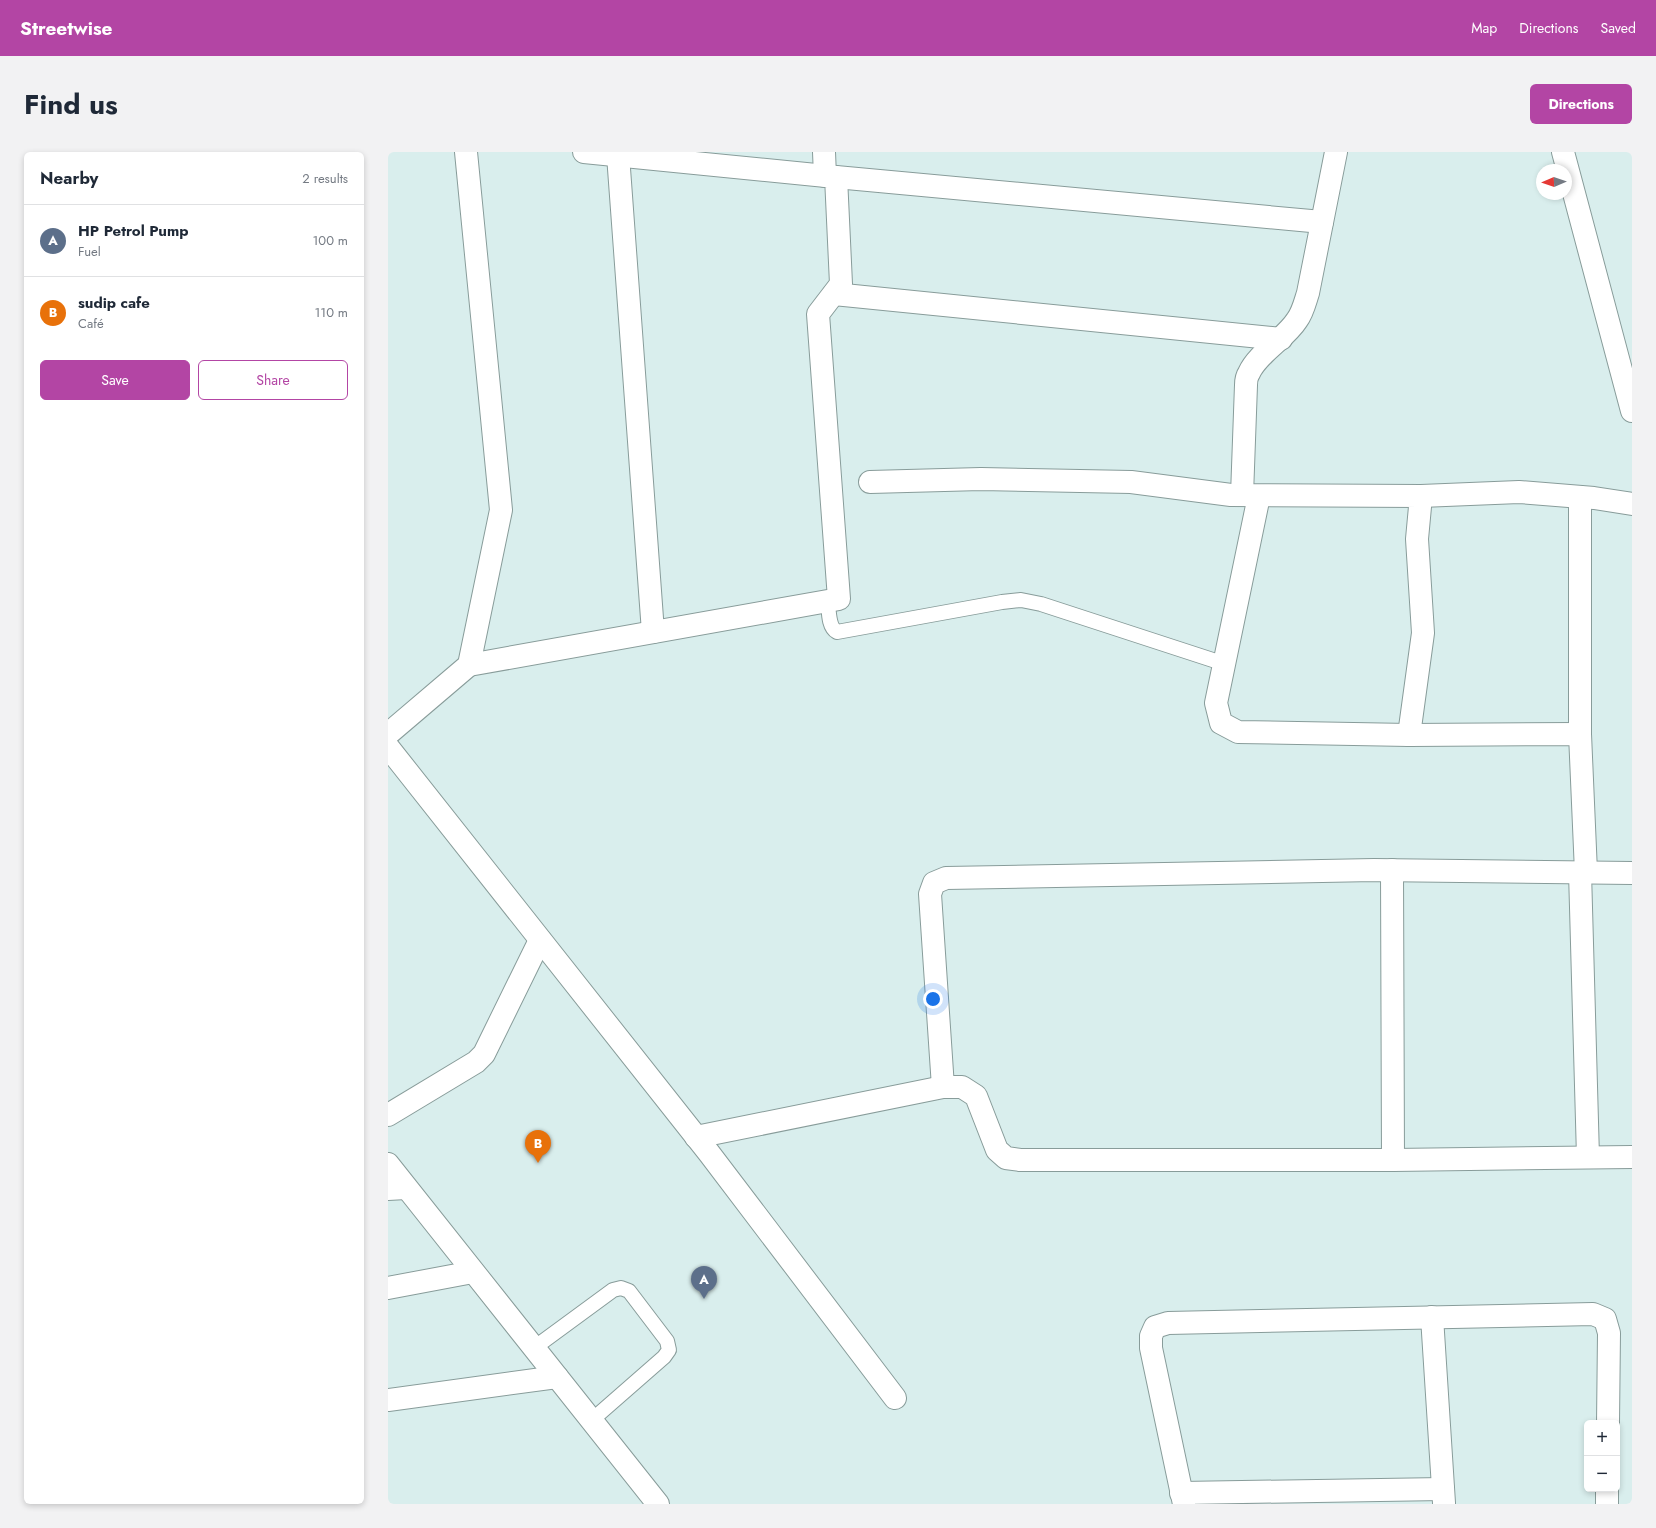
<!DOCTYPE html>
<meta charset="utf-8">
<style>
body{margin:0;font-family:Jost,sans-serif;background:#f2f2f3;color:#1f2937}
.controls{position:absolute;right:12px;bottom:12px;display:grid;overflow:hidden;border-radius:6px;box-shadow:0 2px 6px #0003}
.controls button{width:36px;height:36px;display:grid;place-items:center;padding:0;border:0;border-bottom:1px solid #e0e1e3;background:#fff;color:#1f2937;font:20px sans-serif}
.compass{position:absolute;left:1148px;top:12px;width:36px;height:36px;border-radius:50%;background:#fff;box-shadow:0 2px 6px #0003;rotate:268deg}
.you{position:absolute;left:545px;top:847px;width:14px;height:14px;margin:-10px;border:3px solid #fff;border-radius:50%;background:#1a73e8;box-shadow:0 0 0 6px #1a73e833}
.badge{display:grid;place-items:center;width:26px;height:26px;border-radius:50%;background:#b345a4;color:#fff;font-size:13px;font-weight:700}
.pin{position:absolute;translate:-50% -33px;filter:drop-shadow(0 1px 2px #0008)}
.pin::after{content:'';position:absolute;top:21px;width:14px;height:12px;background:inherit;clip-path:polygon(0 0,100% 0,50% 100%)}
.list{margin:0;padding:0;list-style:none}
h2{display:flex;justify-content:space-between;align-items:center;height:52px;margin:0;padding:0 16px;font-size:17px}
h2 small{font-size:13px;font-weight:400;color:#747a83}
.list li{display:grid;grid-template-columns:26px 1fr auto;gap:12px;align-items:center;box-sizing:border-box;height:72px;padding:0 16px;border-top:1px solid #e0e1e3}
.list b{display:block;font-size:15px;white-space:nowrap}
.list p{margin:0;font-size:13px;white-space:nowrap;color:#747a83}
.list em{font-size:13px;font-style:normal;color:#747a83}
.actions{display:flex;gap:8px;padding:12px 16px}
.actions a{flex:1;padding:9px 0;border:1px solid #b345a4;border-radius:6px;text-align:center;font-size:14px;color:#b345a4}
.actions .main{background:#b345a4;color:#fff}
.map{position:relative;flex:none;width:1244px;height:1352px;overflow:hidden;border-radius:6px}
header{display:flex;align-items:center;gap:24px;box-sizing:border-box;height:56px;padding:0 20px;background:#b345a4;color:#fff}
header strong{font-size:19px}
nav{display:flex;gap:22px;margin-inline-start:auto;font-size:14px}
.intro{display:flex;align-items:center;justify-content:space-between;box-sizing:border-box;height:96px;padding:0 24px}
h1{margin:0;font-size:28px}
.button{padding:10px 18px;border-radius:6px;background:#b345a4;color:#fff;font-size:14px;font-weight:700}
main{display:flex;gap:24px;padding:0 24px}
aside{flex:1;background:#fff;border-radius:6px;box-shadow:0 2px 6px #0003}
.map>svg:first-child{display:block}
.lines{fill:none;stroke-linecap:round;stroke-linejoin:round}
.lane-casing{stroke:#889c9a;stroke-width:16}
.street-casing{stroke:#889c9a;stroke-width:24}
.highway-casing{stroke:#889c9a;stroke-width:24}
.lane{stroke:#fff;stroke-width:14}
.street{stroke:#fff;stroke-width:22}
.highway{stroke:#fff;stroke-width:22}
</style>
<header>
<strong>Streetwise</strong>
<nav><a>Map</a><a>Directions</a><a>Saved</a></nav>
</header>
<div class="intro"><h1>Find us</h1><a class="button">Directions</a></div>
<main>
<aside>
<h2>Nearby<small>2 results</small></h2>
<ul class="list">
<li><span class="badge" style="background:#5c6f8a">A</span><div><b>HP Petrol Pump</b><p>Fuel</p></div><em>100 m</em></li>
<li><span class="badge" style="background:#e8710a">B</span><div><b>sudip cafe</b><p>Café</p></div><em>110 m</em></li>
</ul>
<div class="actions"><a class="main">Save</a><a>Share</a></div>
</aside>
<div class="map">
<svg width="1244" height="1352" viewBox="0 0 1244 1352">
<rect width="100%" height="100%" fill="#d9eeed"/>
<g class="lines">
<g class="lane-casing">
<g id="lane">
<path d="M440,449c1,10 0,26 9,31l165,-30 19,-2 20,4 184,60"/>
<polyline points="146,1196 225,1138 233,1136 241,1139 279,1189 281,1198 276,1205 204,1268"/>
</g>
</g>
<g class="street-casing">
<g id="street">
<polyline points="436,0 437,24"/>
<polyline points="1175,0 1244,259"/>
<polyline points="230,3 265,480"/>
<polyline points="448,25 934,70"/>
<polyline points="446,142 893,187"/>
<polyline points="482,330 593,327 743,330 843,343 1033,344 1029,387 1035,481 1021,583"/>
<path d="M854,343l4,-110c0,-4 1,-9 3,-12 9,-20 36,-34 48,-53 6,-8 8,-18 11,-27l28,-141"/>
<polyline points="871,344 828,551 833,571 850,580 1021,583 1192,582 1198,720"/>
<polyline points="1033,344 1131,340 1206,346 1244,352"/>
<polyline points="1192,345 1192,582"/>
<polyline points="81,513 451,447 430,162 453,132 448,25 196,0"/>
<polyline points="0,582 81,513 113,358 78,0"/>
<polyline points="0,595 321,1001 507,1246"/>
<polyline points="1004,718 1005,1008"/>
<polyline points="1192,720 1200,1005"/>
<polyline points="555,935 542,742 546,731 558,726 986,718 1244,721"/>
<polyline points="0,963 88,910 96,902 152,788"/>
<polyline points="308,985 555,935 574,935 588,944 609,998 618,1006 632,1008 1005,1008 1244,1005"/>
<polyline points="0,1037 18,1036"/>
<polyline points="0,1136 85,1120"/>
<polyline points="1044,1165 1056,1351"/>
<polyline points="0,1248 169,1225"/>
<polyline points="793,1341 1055,1337"/>
<polyline points="796,1352 763,1196 763,1184 767,1175 780,1171 1205,1162 1217,1167 1221,1181 1220,1271"/>
<polyline points="1219,1352 1219,1337"/>
</g>
</g>
<g class="highway-casing">
<polyline id="highway" points="0,1012 270,1352"/>
</g>
<use href="#lane" class="lane"/>
<use href="#street" class="street"/>
<use href="#highway" class="highway"/>
</g>
</svg>
<div class="controls">
<button>+</button>
<button>−</button>
</div>
<svg class="compass" viewBox="-18 -18 36 36"><path d="M0-13l5 13h-10z" fill="#e53935"/><path d="M0 13l5-13h-10z" fill="#747a83"/></svg>
<div class="you"></div>
<div class="pin badge" style="left:316px;top:1147px;background:#5c6f8a">A</div>
<div class="pin badge" style="left:150px;top:1011px;background:#e8710a">B</div>
</div>
</main>
